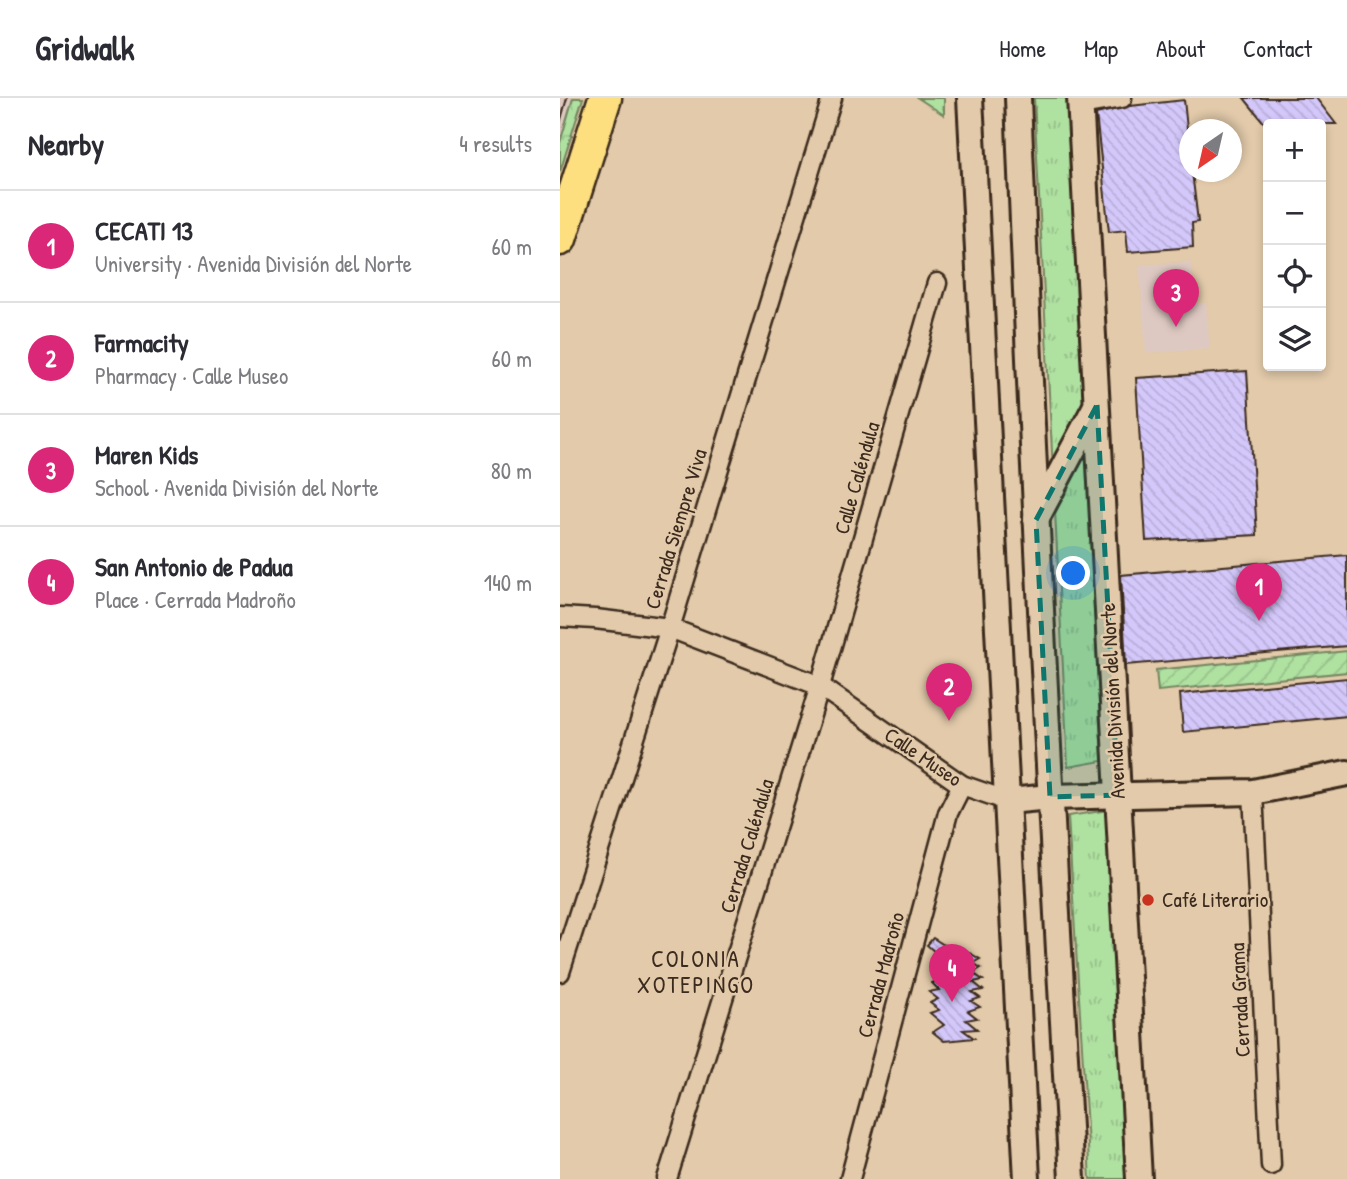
<!DOCTYPE html>
<meta charset="utf-8">
<style>
body{margin:0;font-family:"Patrick Hand",sans-serif;background:#f2f2f3;color:#2b2b33}
.controls{position:absolute;right:21px;top:21px;display:grid;overflow:hidden;border-radius:7px;box-shadow:0 4px 10px #0003}
.controls button{width:63px;height:63px;display:grid;place-items:center;padding:0;border:0;border-bottom:2px solid #e1e1e2;background:#fff;color:#2b2b33;font:35px sans-serif}
.compass{position:absolute;left:619px;top:21px;width:63px;height:63px;border-radius:50%;background:#fff;box-shadow:0 4px 10px #0003;rotate:214deg}
.you{position:absolute;left:514px;top:476px;width:24px;height:24px;margin:-18px;border:5px solid #fff;border-radius:50%;background:#1a73e8;box-shadow:0 0 0 10px #1a73e833}
.badge{display:grid;place-items:center;width:46px;height:46px;border-radius:50%;background:#db2777;color:#fff;font-size:23px;font-weight:700}
.pin{position:absolute;translate:-50% -58px;filter:drop-shadow(0 2px 4px #0008)}
.pin::after{content:'';position:absolute;top:37px;width:24px;height:21px;background:inherit;clip-path:polygon(0 0,100% 0,50% 100%)}
.list{margin:0;padding:0;list-style:none}
h2{display:flex;justify-content:space-between;align-items:center;height:91px;margin:0;padding:0 28px;font-size:30px}
h2 small{font-size:23px;font-weight:400;color:#7c7c81}
.list li{display:grid;grid-template-columns:46px 1fr auto;gap:21px;align-items:center;box-sizing:border-box;height:112px;padding:0 28px;border-top:2px solid #e1e1e2}
.list b{display:block;font-size:26px;white-space:nowrap}
.list p{margin:0;font-size:23px;white-space:nowrap;color:#7c7c81}
.list em{font-size:23px;font-style:normal;color:#7c7c81}
.icon{flex:none;width:38px;height:38px;fill:none;stroke:currentColor;stroke-width:2;stroke-linecap:round;stroke-linejoin:round}
.map{position:relative;flex:none;width:787px;height:1081px;overflow:hidden}
header{display:flex;align-items:center;gap:42px;box-sizing:border-box;height:98px;padding:0 35px;background:#fff;border-bottom:2px solid #e1e1e2}
header strong{font-size:33px}
nav{display:flex;gap:38px;margin-inline-start:auto;font-size:24px}
main{display:flex}
aside{flex:1;background:#fff}
.map>svg:first-child{display:block}
.built{fill:#dec9c2}
.grass{fill:url(#grass-tufts);stroke:#758660;stroke-width:2}
.forest{fill:url(#forest-crowns);stroke:#758660;stroke-width:2}
.garden{fill:url(#garden-furrows);stroke:#758660;stroke-width:2}
.building{fill:url(#building-back-hatch);stroke:#3b2a1e;stroke-width:2}
.lines{fill:none;stroke-linecap:round;stroke-linejoin:round}
.street-casing{stroke:#3b2a1e;stroke-width:23}
.secondary-casing{stroke:#3b2a1e;stroke-width:30}
.highway-casing{stroke:#3b2a1e;stroke-width:37}
.street{stroke:#e2caaa;stroke-width:18}
.secondary{stroke:#e2caaa;stroke-width:24}
.highway{stroke:#fddf80;stroke-width:32}
.tram{stroke:#3b2a1e;stroke-width:2}
.marked{fill:#0f766e;fill-opacity:0.2;stroke:#0f766e;stroke-width:5;stroke-dasharray:14 9;stroke-linejoin:round}
.poi-dot{fill:#c8321e;stroke:#e2caaa;stroke-width:2.5}
.labels{text-anchor:middle;stroke-width:5;stroke-linejoin:round;paint-order:stroke}
.street-label{font-size:21px;fill:#3b2a1e;stroke:#e2caaa}
.poi-label{font-size:21px;fill:#3b2a1e;stroke:#e2caaa;text-anchor:start}
.neighbourhood-label{font-size:23px;letter-spacing:2px;fill:#3b2a1e;stroke:#e2caaa}
</style>
<header>
<strong>Gridwalk</strong>
<nav><a>Home</a><a>Map</a><a>About</a><a>Contact</a></nav>
</header>
<main>
<aside>
<h2>Nearby<small>4 results</small></h2>
<ul class="list">
<li><span class="badge">1</span><div><b>CECATI 13</b><p>University · Avenida División del Norte</p></div><em>60 m</em></li>
<li><span class="badge">2</span><div><b>Farmacity</b><p>Pharmacy · Calle Museo</p></div><em>60 m</em></li>
<li><span class="badge">3</span><div><b>Maren Kids</b><p>School · Avenida División del Norte</p></div><em>80 m</em></li>
<li><span class="badge">4</span><div><b>San Antonio de Padua</b><p>Place · Cerrada Madroño</p></div><em>140 m</em></li>
</ul>
</aside>
<div class="map">
<svg width="787" height="1081" viewBox="0 0 787 1081">
<defs>
<pattern id="grass-tufts" width="24" height="20" patternUnits="userSpaceOnUse" patternTransform="scale(1.75)"><rect width="24" height="20" fill="#afe1a1"/><path d="M3 7l-1-3M5 7V3M7 7l1-3M15 17l-1-3M17 17v-4M19 17l1-3" fill="none" stroke="#97c18a"/></pattern>
<pattern id="forest-crowns" width="20" height="18" patternUnits="userSpaceOnUse" patternTransform="scale(1.75)"><rect width="20" height="18" fill="#afe1a1"/><path d="M2 6a3 3 0 1 1 6 0M12 15a3 3 0 1 1 6 0" fill="none" stroke="#97c18a"/></pattern>
<pattern id="garden-furrows" width="10" height="10" patternUnits="userSpaceOnUse" patternTransform="scale(1.75)"><rect width="10" height="10" fill="#afe1a1"/><path d="M-1 1l2-2M0 10L10 0M9 11l2-2" fill="none" stroke="#97c18a"/></pattern>
<pattern id="building-back-hatch" width="6" height="6" patternUnits="userSpaceOnUse" patternTransform="scale(1.75)"><rect width="6" height="6" fill="#d4c8fb"/><path d="M-1 5l2 2M0 0l6 6M5-1l2 2" fill="none" stroke="#b7acd7"/></pattern>
</defs>
<rect width="100%" height="100%" fill="#e2caaa"/>
<filter id="ink" filterUnits="userSpaceOnUse"><feTurbulence type="fractalNoise" baseFrequency=".0143" numOctaves="2"/><feDisplacementMap in="SourceGraphic" scale="14" xChannelSelector="R" yChannelSelector="G"/><feConvolveMatrix kernelMatrix="1 2 1 2 8 2 1 2 1" color-interpolation-filters="sRGB"/></filter>
<g filter="url(#ink)">
<g class="built">
<polygon points="0,0 13,0 0,45"/>
<polygon points="631,164 635,206 646,205 650,251 586,255 579,167"/>
</g>
<g class="grass">
<polygon points="358,0 384,0 384,17"/>
<polygon points="474,0 508,0 542,663 508,669"/>
<polygon points="549,712 568,1081 530,1081 508,718"/>
</g>
<polygon class="forest" points="13,0 23,0 0,74 0,45"/>
<polygon class="garden" points="787,553 787,574 598,593 596,572"/>
<g class="building">
<polygon points="684,0 756,0 776,26 705,26"/>
<polygon points="624,2 629,50 629,74 632,74 638,124 632,125 633,149 568,154 566,132 549,134 536,16 570,8"/>
<polygon points="687,273 697,437 586,443 576,280"/>
<polygon points="787,457 787,548 566,567 561,477"/>
<polygon points="787,580 787,618 623,634 620,596"/>
<polygon points="373,840 392,852 399,849 420,861 413,865 421,870 413,875 423,882 413,884 423,892 412,894 420,900 411,903 420,909 408,913 417,920 406,922 417,931 403,932 414,940 384,943 373,934 384,927 370,915 379,912 370,905 378,901 369,894 379,892 372,885 380,882 374,875 383,872 377,867 386,864 367,847"/>
</g>
<g class="lines">
<g class="street-casing">
<g id="street">
<polyline points="521,7 562,0"/>
<polyline points="0,519 35,521 110,530 260,588 402,687 448,703"/>
<polyline points="693,694 711,1067"/>
<polyline points="0,874 110,530 272,0"/>
<polyline points="107,1081 260,588 377,185"/>
<polyline points="290,1081 388,715 402,687"/>
</g>
</g>
<g class="secondary-casing">
<g id="secondary">
<polyline points="410,0 467,1081"/>
<path d="M458,0c14,361 33,721 54,1081"/>
<polyline points="520,0 579,1081"/>
<polyline points="476,421 536,308"/>
<polyline points="448,703 490,699 693,694 787,675"/>
</g>
</g>
<g class="highway-casing">
<polyline id="highway" points="0,141 45,0"/>
</g>
<use href="#street" class="street"/>
<use href="#secondary" class="secondary"/>
<use href="#highway" class="highway"/>
<polyline class="tram" points="0,25 7,0"/>
</g>
</g>
<path class="marked" d="M537,307l21,390 -68,2 -14,-277z"/>
<circle class="poi-dot" cx="588" cy="802" r="7"/>
<g class="labels">
<g class="street-label">
<text transform="translate(297 380) rotate(-74)" y="7">Calle Caléndula</text>
<text transform="translate(116 431) rotate(-73)" y="7">Cerrada Siempre Viva</text>
<text transform="translate(553 603) rotate(-93)" y="7">Avenida División del Norte</text>
<text transform="translate(363 659) rotate(34)" y="7">Calle Museo</text>
<text transform="translate(187 748) rotate(-73)" y="7">Cerrada Caléndula</text>
<text transform="translate(321 877) rotate(-75)" y="7">Cerrada Madroño</text>
<text transform="translate(680 902) rotate(-93)" y="7">Cerrada Grama</text>
</g>
<g class="poi-label">
<text x="602" y="809">Café Literario</text>
</g>
<g class="neighbourhood-label">
<text x="136" y="869">COLONIA<tspan x="136" dy="26">XOTEPINGO</tspan></text>
</g>
</g>
</svg>
<div class="controls">
<button>+</button>
<button>−</button>
<button><svg class="icon" aria-label="locate" viewBox="0 0 24 24"><circle cx="12" cy="12" r="6"/><path d="M12 2v4M12 18v4M2 12h4M18 12h4"/></svg></button>
<button><svg class="icon" aria-label="layers" viewBox="0 0 24 24"><path d="M12 4l9 5-9 5-9-5zM3 14l9 5 9-5"/></svg></button>
</div>
<svg class="compass" viewBox="-18 -18 36 36"><path d="M0-13l5 13h-10z" fill="#e53935"/><path d="M0 13l5-13h-10z" fill="#7c7c81"/></svg>
<div class="you"></div>
<div class="pin badge" style="left:699px;top:523px">1</div>
<div class="pin badge" style="left:389px;top:623px">2</div>
<div class="pin badge" style="left:616px;top:229px">3</div>
<div class="pin badge" style="left:392px;top:904px">4</div>
</div>
</main>
